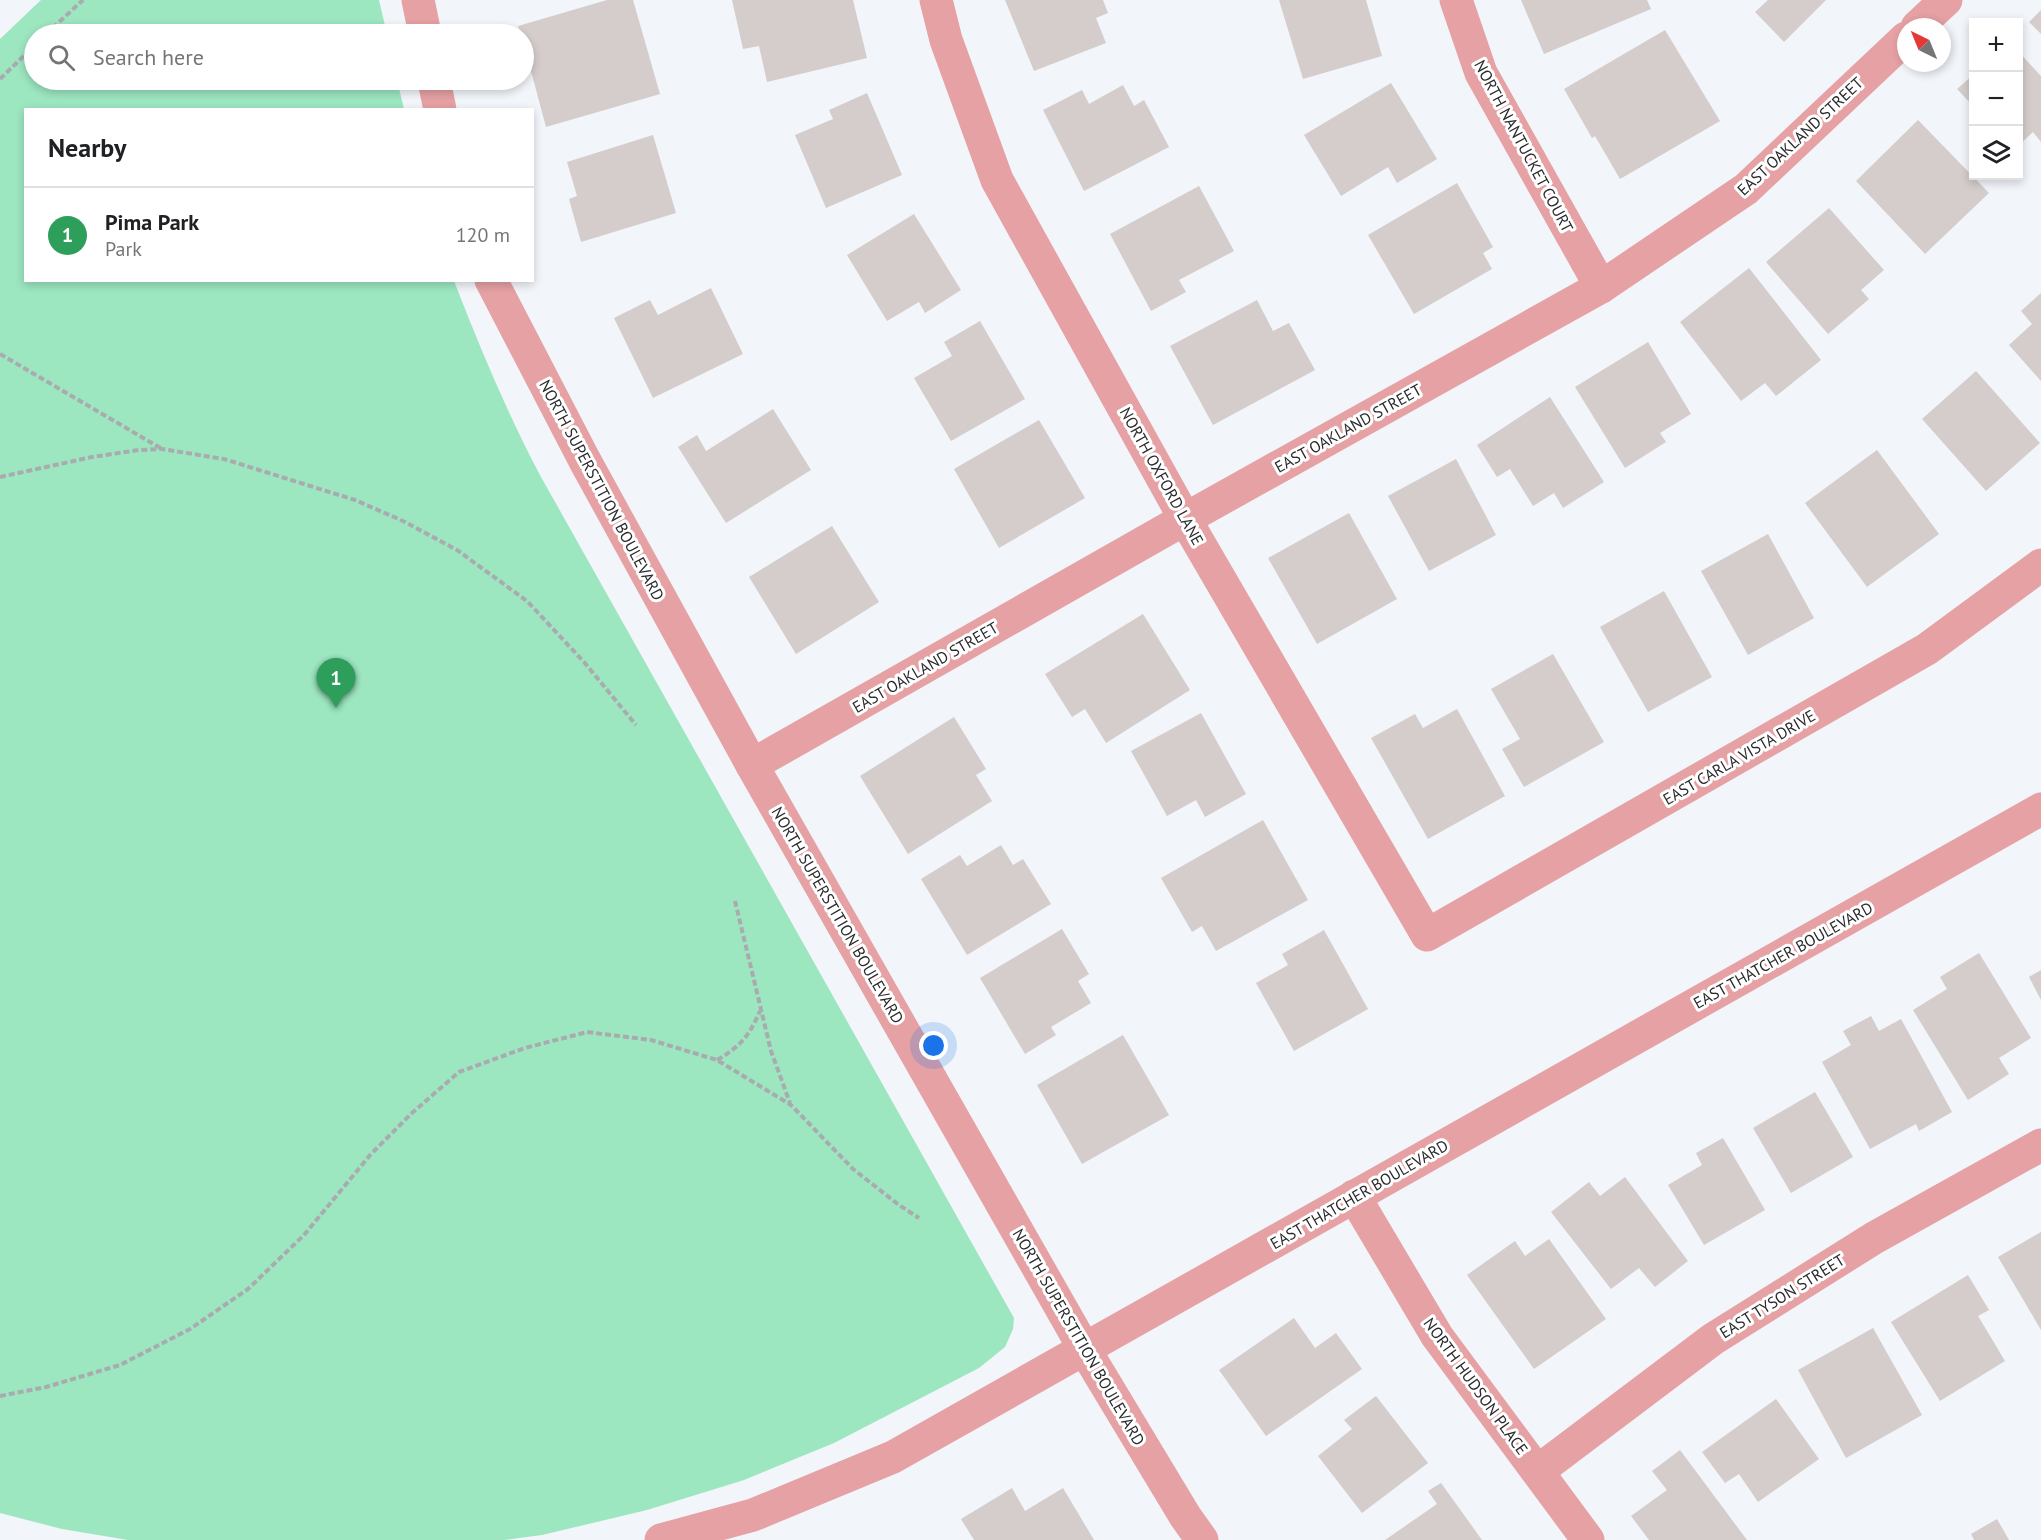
<!DOCTYPE html>
<meta charset="utf-8">
<style>
body{margin:0;font-family:"PT Sans",sans-serif;background:#f2f2f2;color:#202124}
.controls{position:absolute;right:18px;top:18px;display:grid;overflow:hidden;border-radius:0px;box-shadow:0 3px 9px #0003}
.controls button{width:54px;height:54px;display:grid;place-items:center;padding:0;border:0;border-bottom:2px solid #e0e0e0;background:#fff;color:#202124;font:30px sans-serif}
.compass{position:absolute;left:1897px;top:18px;width:54px;height:54px;border-radius:50%;background:#fff;box-shadow:0 3px 9px #0003;rotate:317deg}
.you{position:absolute;left:934px;top:1046px;width:21px;height:21px;margin:-15px;border:4px solid #fff;border-radius:50%;background:#1a73e8;box-shadow:0 0 0 9px #1a73e833}
.badge{display:grid;place-items:center;width:39px;height:39px;border-radius:50%;background:#35735f;color:#fff;font-size:20px;font-weight:700}
.pin{position:absolute;translate:-50% -50px;filter:drop-shadow(0 2px 3px #0008)}
.pin::after{content:'';position:absolute;top:32px;width:21px;height:18px;background:inherit;clip-path:polygon(0 0,100% 0,50% 100%)}
.list{margin:0;padding:0;list-style:none}
h2{display:flex;justify-content:space-between;align-items:center;height:78px;margin:0;padding:0 24px;font-size:26px}
h2 small{font-size:20px;font-weight:400;color:#757577}
.list li{display:grid;grid-template-columns:39px 1fr auto;gap:18px;align-items:center;box-sizing:border-box;height:96px;padding:0 24px;border-top:2px solid #e0e0e0}
.list b{display:block;font-size:22px;white-space:nowrap}
.list p{margin:0;font-size:20px;white-space:nowrap;color:#757577}
.list em{font-size:20px;font-style:normal;color:#757577}
.icon{flex:none;width:33px;height:33px;fill:none;stroke:currentColor;stroke-width:2;stroke-linecap:round;stroke-linejoin:round}
.map{position:relative;flex:none;width:2041px;height:1540px;overflow:hidden}
.search{position:absolute;background:#fff;box-shadow:0 3px 9px #0003;left:24px;top:24px;width:510px;height:66px;display:flex;align-items:center;gap:15px;box-sizing:border-box;padding:0 21px;border-radius:33px;color:#757577;font-size:22px}
.panel{position:absolute;background:#fff;box-shadow:0 3px 9px #0003;left:24px;top:108px;width:510px;height:174px;border-radius:0px}
.map>svg:first-child{display:block}
.green{fill:#9ce6c0}
.building{fill:#d4cdcb}
.lines{fill:none;stroke-linecap:round;stroke-linejoin:round}
.path{stroke:#a9abaf;stroke-width:4;stroke-dasharray:6 3;stroke-linecap:butt}
.minor{stroke:#e5a1a3;stroke-width:33}
.labels{text-anchor:middle;stroke-width:6;stroke-linejoin:round;paint-order:stroke}
.street-label{font-size:16px;fill:#292a2c;stroke:#fff}
</style>
<div class="map">
<svg width="2041" height="1540" viewBox="0 0 2041 1540">
<rect width="100%" height="100%" fill="#f2f5fa"/>
<path class="green" d="M41,0h338l8,34h-353v46h363l7,29 -378,1v170l428,1c26,67 53,132 87,196l473,841 -1,11 -8,18 -26,21 -145,75 -90,37 -97,30 -105,25 -38,5h-376l-66,-11 -62,-16v-1474z"/>
<g class="building">
<polygon points="607,0 633,0 660,94 546,127 524,45 524,34 521,34 518,26"/>
<polygon points="732,0 853,0 867,58 767,82 759,46 743,49"/>
<polygon points="1005,0 1103,0 1108,13 1096,18 1106,43 1034,71"/>
<polygon points="1279,0 1366,0 1382,56 1303,79"/>
<polygon points="1521,0 1647,0 1651,9 1544,54"/>
<polygon points="1768,0 1826,0 1784,42 1755,12"/>
<polygon points="2041,10 2041,34 2029,22"/>
<polygon points="1665,30 1720,121 1620,179 1595,136 1592,138 1564,89"/>
<polygon points="2018,51 2041,76 2041,142 2033,132 2018,146"/>
<polygon points="1974,74 1974,107 1957,89"/>
<polygon points="1391,83 1437,159 1397,183 1388,167 1341,196 1304,135"/>
<polygon points="1123,85 1134,106 1144,100 1169,147 1084,191 1043,110 1082,90 1089,104"/>
<polygon points="867,93 902,175 826,208 795,135 833,119 829,110"/>
<polygon points="1918,120 1989,193 1925,254 1856,181"/>
<polygon points="653,135 676,213 581,242 569,199 577,196 567,162"/>
<polygon points="1457,183 1493,247 1483,253 1492,269 1414,314 1368,235"/>
<polygon points="1199,186 1234,251 1179,280 1186,292 1151,311 1110,234"/>
<polygon points="1829,208 1884,270 1861,290 1869,299 1828,334 1766,262"/>
<polygon points="914,214 961,290 925,313 919,302 887,321 847,255"/>
<polygon points="1749,268 1821,360 1776,396 1765,383 1741,401 1680,322"/>
<polygon points="711,288 743,354 653,398 614,318 650,300 658,315"/>
<polygon points="2041,293 2041,381 2009,345 2032,324 2021,311"/>
<polygon points="1257,300 1273,331 1289,323 1315,370 1213,425 1170,346"/>
<polygon points="980,321 1025,399 951,441 914,378 952,356 944,342"/>
<polygon points="1648,342 1691,414 1660,433 1666,442 1625,468 1575,387"/>
<polygon points="1976,371 2040,443 1986,491 1922,419"/>
<polygon points="1550,397 1604,482 1563,508 1554,493 1533,506 1510,469 1497,477 1477,445"/>
<polygon points="773,409 811,470 726,523 678,447 697,435 706,451"/>
<polygon points="1039,420 1085,498 999,548 954,469"/>
<polygon points="1877,450 1939,534 1867,587 1805,503"/>
<polygon points="1456,459 1496,535 1429,571 1388,496"/>
<polygon points="1349,513 1397,599 1317,644 1268,558"/>
<polygon points="832,526 879,602 796,654 749,577"/>
<polygon points="1768,534 1814,618 1748,655 1701,571"/>
<polygon points="1664,591 1712,677 1648,712 1600,627"/>
<polygon points="1143,614 1190,690 1106,743 1085,709 1072,717 1045,674"/>
<polygon points="1553,654 1604,742 1524,787 1502,749 1520,739 1491,689"/>
<polygon points="1457,709 1505,796 1428,839 1371,738 1415,714 1423,728"/>
<polygon points="1201,713 1246,794 1205,817 1196,800 1167,816 1131,751"/>
<polygon points="954,717 986,769 976,775 992,801 908,854 860,776"/>
<polygon points="1263,820 1308,900 1216,951 1202,926 1192,932 1161,878"/>
<polygon points="1001,845 1013,865 1023,859 1051,904 967,955 921,879 960,855 967,866"/>
<polygon points="1062,929 1089,974 1078,981 1091,1003 1051,1027 1056,1035 1025,1054 980,978"/>
<polygon points="1324,930 1368,1009 1294,1051 1256,983 1288,965 1282,954"/>
<polygon points="1979,953 2031,1038 1999,1058 2009,1074 1968,1100 1913,1010 1947,989 1940,977"/>
<polygon points="2041,970 2041,1000 2029,977"/>
<polygon points="1871,1016 1879,1031 1901,1019 1952,1112 1919,1131 1916,1124 1870,1149 1822,1062 1851,1045 1843,1031"/>
<polygon points="1123,1035 1169,1115 1082,1164 1037,1085"/>
<polygon points="1815,1092 1853,1157 1791,1193 1753,1128"/>
<polygon points="1723,1138 1765,1210 1704,1245 1668,1185 1702,1165 1696,1153"/>
<polygon points="1625,1177 1688,1261 1655,1287 1639,1268 1611,1289 1551,1212 1589,1182 1600,1196"/>
<polygon points="2041,1232 2041,1330 1998,1257"/>
<polygon points="1549,1239 1606,1319 1534,1369 1467,1275 1515,1241 1525,1256"/>
<polygon points="1968,1275 1989,1310 1978,1316 2005,1361 1940,1401 1891,1322"/>
<polygon points="1294,1318 1315,1348 1336,1333 1362,1369 1266,1436 1219,1370"/>
<polygon points="1873,1328 1922,1415 1846,1458 1798,1370"/>
<polygon points="1376,1396 1428,1463 1362,1513 1318,1456 1352,1429 1344,1420"/>
<polygon points="1776,1399 1819,1459 1758,1502 1739,1474 1725,1483 1702,1452"/>
<polygon points="1680,1450 1747,1540 1649,1540 1631,1516 1667,1490 1652,1471"/>
<polygon points="1441,1483 1482,1540 1385,1540 1437,1504 1428,1491"/>
<polygon points="1012,1488 1025,1511 1063,1488 1094,1540 974,1540 961,1519"/>
<polygon points="1997,1519 2009,1540 1974,1540 1971,1534"/>
</g>
<g class="lines">
<g class="path">
<polyline points="46,34 83,0"/>
<polyline points="0,79 34,46"/>
<polyline points="0,354 162,449"/>
<polyline points="0,477 92,457 139,450 162,449 224,459 355,500 403,521 457,550 527,601 584,662 636,725"/>
<polyline points="735,901 771,1051 790,1103"/>
<path d="M717,1060c24,-14 32,-24 43,-49"/>
<polyline points="0,1396 46,1387 120,1365 190,1329 248,1289 304,1235 371,1154 412,1113 459,1072 525,1048 587,1032 651,1040 717,1060 791,1105 853,1169 899,1205 919,1218"/>
</g>
<g class="minor">
<polyline points="418,0 425,34"/>
<polyline points="936,0 946,40 997,180 1185,519 1427,935 1927,649 2041,565"/>
<polyline points="1456,0 1481,73 1601,287"/>
<polyline points="1917,27 1946,0"/>
<polyline points="434,80 440,110"/>
<polyline points="491,280 585,461 752,765 1085,1350 1185,1516 1202,1540"/>
<polyline points="752,765 1185,519 1601,287 1746,189 1906,38"/>
<polyline points="1354,1196 1437,1336 1588,1540"/>
<polyline points="1538,1471 1713,1339 1874,1238 2041,1145"/>
<polyline points="661,1540 753,1515 893,1457 2041,809"/>
</g>
</g>
<g class="labels">
<g class="street-label">
<text transform="translate(1800 136) rotate(-43)" y="6">EAST OAKLAND STREET</text>
<text transform="translate(1524 146) rotate(62)" y="6">NORTH NANTUCKET COURT</text>
<text transform="translate(1348 428) rotate(-29)" y="6">EAST OAKLAND STREET</text>
<text transform="translate(1162 476) rotate(61)" y="6">NORTH OXFORD LANE</text>
<text transform="translate(602 490) rotate(62)" y="6">NORTH SUPERSTITION BOULEVARD</text>
<text transform="translate(925 667) rotate(-30)" y="6">EAST OAKLAND STREET</text>
<text transform="translate(1739 757) rotate(-30)" y="6">EAST CARLA VISTA DRIVE</text>
<text transform="translate(838 915) rotate(60)" y="6">NORTH SUPERSTITION BOULEVARD</text>
<text transform="translate(1783 955) rotate(-29)" y="6">EAST THATCHER BOULEVARD</text>
<text transform="translate(1359 1194) rotate(-30)" y="6">EAST THATCHER BOULEVARD</text>
<text transform="translate(1782 1296) rotate(-32)" y="6">EAST TYSON STREET</text>
<text transform="translate(1079 1337) rotate(60)" y="6">NORTH SUPERSTITION BOULEVARD</text>
<text transform="translate(1476 1386) rotate(54)" y="6">NORTH HUDSON PLACE</text>
</g>
</g>
</svg>
<div class="controls">
<button>+</button>
<button>−</button>
<button><svg class="icon" aria-label="layers" viewBox="0 0 24 24"><path d="M12 4l9 5-9 5-9-5zM3 14l9 5 9-5"/></svg></button>
</div>
<svg class="compass" viewBox="-18 -18 36 36"><path d="M0-13l5 13h-10z" fill="#e53935"/><path d="M0 13l5-13h-10z" fill="#757577"/></svg>
<div class="you"></div>
<div class="pin badge" style="left:336px;top:708px;background:#2e9e5b">1</div>
<div class="search"><svg class="icon" aria-label="search" viewBox="0 0 24 24"><circle cx="10" cy="10" r="6"/><path d="M15 15l6 6"/></svg>Search here</div>
<section class="panel">
<h2>Nearby<small></small></h2>
<ul class="list">
<li><span class="badge" style="background:#2e9e5b">1</span><div><b>Pima Park</b><p>Park</p></div><em>120 m</em></li>
</ul>
</section>
</div>
